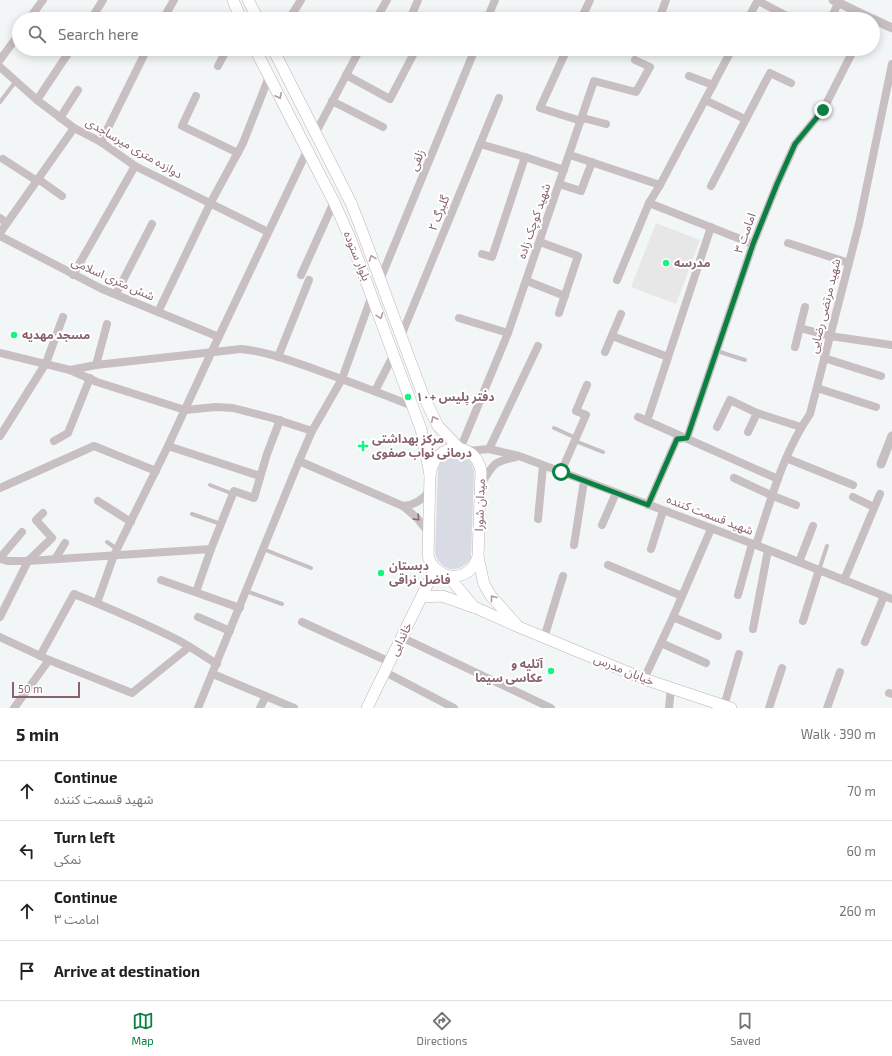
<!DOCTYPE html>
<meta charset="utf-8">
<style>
body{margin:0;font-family:"Exo 2","Noto Sans Arabic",sans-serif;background:#f2f2f2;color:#202124}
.scale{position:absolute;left:12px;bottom:10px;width:68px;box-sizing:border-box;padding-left:4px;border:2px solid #88636e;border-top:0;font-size:11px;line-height:14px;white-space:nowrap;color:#88636e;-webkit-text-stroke:3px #fff;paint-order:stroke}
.stop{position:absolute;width:12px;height:12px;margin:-9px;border:3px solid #0b8043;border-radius:50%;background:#fff}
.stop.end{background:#0b8043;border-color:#fff;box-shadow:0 1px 4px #0008}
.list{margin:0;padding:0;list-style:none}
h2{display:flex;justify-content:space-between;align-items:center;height:52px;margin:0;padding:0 16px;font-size:17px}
h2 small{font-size:13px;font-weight:400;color:#757577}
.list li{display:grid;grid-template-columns:26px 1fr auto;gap:12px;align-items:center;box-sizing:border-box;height:60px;padding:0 16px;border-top:1px solid #e0e0e0}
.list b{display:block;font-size:15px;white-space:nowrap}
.list p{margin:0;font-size:13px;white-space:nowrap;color:#757577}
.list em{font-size:13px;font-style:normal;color:#757577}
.icon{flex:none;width:22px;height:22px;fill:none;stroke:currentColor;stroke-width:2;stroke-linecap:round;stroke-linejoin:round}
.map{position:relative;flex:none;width:892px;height:708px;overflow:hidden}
.search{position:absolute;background:#fff;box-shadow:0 2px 10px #0003;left:12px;right:12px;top:12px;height:44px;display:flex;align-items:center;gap:10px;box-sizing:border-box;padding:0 14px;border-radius:22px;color:#757577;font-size:15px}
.sheet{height:292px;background:#fff}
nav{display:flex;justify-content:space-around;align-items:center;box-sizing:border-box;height:56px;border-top:1px solid #e0e0e0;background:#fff;font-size:11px;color:#757577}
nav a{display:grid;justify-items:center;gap:2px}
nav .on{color:#0b8043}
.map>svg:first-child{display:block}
.built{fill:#e7e7e8}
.green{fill:#d9dbe4}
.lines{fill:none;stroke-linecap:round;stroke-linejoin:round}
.secondary-casing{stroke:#bfb3b7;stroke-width:12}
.service{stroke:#c8bfc2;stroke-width:4}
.minor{stroke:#c8bfc2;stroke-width:8}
.tertiary{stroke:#c8bfc2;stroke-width:9}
.secondary{stroke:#fff;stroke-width:11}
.oneway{stroke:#b29aa1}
.oneway2{stroke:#8b6872}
.route{stroke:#0b8043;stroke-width:5}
.poi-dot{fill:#16f482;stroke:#fff;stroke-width:1.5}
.labels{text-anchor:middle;stroke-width:4;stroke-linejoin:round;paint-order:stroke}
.street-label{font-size:12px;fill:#88636e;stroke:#fff}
.poi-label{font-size:12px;font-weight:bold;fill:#88636e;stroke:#fff;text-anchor:start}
</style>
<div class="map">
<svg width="892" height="708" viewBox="0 0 892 708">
<rect width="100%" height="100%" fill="#f3f6f7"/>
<polygon class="built" points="656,223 700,240 676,304 631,287"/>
<path class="green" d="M456,454c12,2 15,7 18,17l-3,87c-11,16 -29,15 -36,-4l3,-85c3,-10 8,-13 18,-15z"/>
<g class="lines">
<g class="secondary-casing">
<g id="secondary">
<polyline points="233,0 241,19"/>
<polyline points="248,0 258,19"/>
<polyline points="255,49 334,202 350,238 421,429 430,475"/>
<polyline points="273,49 351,203 362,231 423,395 438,426 459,448"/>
<path d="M453,448c15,0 25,8 28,23l-3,86c-2,5 -4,9 -8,13 -15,13 -37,4 -42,-14l2,-81c3,-15 8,-23 23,-27z"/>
<polyline points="478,557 484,584 491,596 516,624"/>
<polyline points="448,576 474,607 519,627 644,679 731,708"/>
<polyline points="422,597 442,596 473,607"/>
<polyline points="367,708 435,569"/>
</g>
</g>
<g class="service">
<polyline points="0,102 16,81"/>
<polyline points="717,351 745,360"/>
<polyline points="554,428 576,438"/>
<polyline points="575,441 603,452"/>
<polyline points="210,485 233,494"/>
<polyline points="192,514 221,524"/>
<polyline points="107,542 117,549"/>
<polyline points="263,549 311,568"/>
<polyline points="819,570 827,546"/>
<polyline points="246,591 282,604"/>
</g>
<g class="minor">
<polyline points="758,1 787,16"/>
<polyline points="29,19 43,0"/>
<polyline points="91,19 103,0"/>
<polyline points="163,19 174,0"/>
<polyline points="289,19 301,0"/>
<polyline points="376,19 387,0"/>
<polyline points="410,19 418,0"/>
<polyline points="487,19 495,0"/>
<polyline points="581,19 590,0"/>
<polyline points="659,19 666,0"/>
<polyline points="748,19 758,0"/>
<polyline points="831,19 838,3"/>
<polyline points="567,49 540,108 581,121"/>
<polyline points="0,60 19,34"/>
<polyline points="218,66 227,49"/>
<polyline points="0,67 37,100 74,128 101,142 135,166 268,232"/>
<polyline points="346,75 390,99 413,55"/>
<polyline points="689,76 713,85"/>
<polyline points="196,96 182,126 238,153"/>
<polyline points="37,100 71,49"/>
<polyline points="705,100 745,119"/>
<polyline points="332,101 383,127"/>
<polyline points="60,118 78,90"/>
<polyline points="583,118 606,124"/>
<polyline points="315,134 360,49"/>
<polyline points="101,142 147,49"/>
<polyline points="480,144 525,157"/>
<polyline points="570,155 660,185"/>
<polyline points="3,159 37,181"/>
<polyline points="38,179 62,196"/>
<polyline points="559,184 581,191 592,162"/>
<polyline points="711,186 770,73 791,83"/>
<polyline points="649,203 753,244"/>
<polyline points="0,218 7,223"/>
<polyline points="0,233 74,128"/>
<polyline points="0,236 102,289 219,337"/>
<polyline points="540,242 578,256 559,313"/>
<polyline points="788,243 849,263"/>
<polyline points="482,254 492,257 525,157 564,170"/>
<polyline points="73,275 135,166"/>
<polyline points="301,275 334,202"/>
<polyline points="380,280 475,49"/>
<polyline points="617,280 649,203 660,185 732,49"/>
<polyline points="527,281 565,296"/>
<polyline points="116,294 152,224"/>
<polyline points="158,312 210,204 243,143 269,77"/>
<polyline points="459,318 508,333"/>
<polyline points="800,328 830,336 892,345"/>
<polyline points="401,336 499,98"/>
<polyline points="612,336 668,357"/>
<polyline points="795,347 805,307"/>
<polyline points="605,352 621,314"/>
<polyline points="0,353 70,370 97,382 185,410 216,407 233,408 272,418 312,431"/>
<polyline points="278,357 309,280"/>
<polyline points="824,358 881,376"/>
<polyline points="96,365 107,324"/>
<path d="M70,370l26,-5 145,-16c22,2 44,10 65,17 36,13 71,26 107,40"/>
<polyline points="817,388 876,407"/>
<polyline points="375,391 394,354"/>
<polyline points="638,417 778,479"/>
<polyline points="647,421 711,227"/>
<polyline points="717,427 730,400 757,413 801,427"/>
<polyline points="748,432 757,413"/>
<polyline points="0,436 46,363 63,317"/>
<polyline points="54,441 68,433 90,378"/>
<polyline points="168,446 260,476"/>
<polyline points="459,448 463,442 508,333 594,81 636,92 650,67 635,60"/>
<polyline points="489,449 538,346"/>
<polyline points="467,451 489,449 519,456 756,545 892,599"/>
<polyline points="786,458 853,485"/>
<polyline points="299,461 403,506 417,518 429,533"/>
<polyline points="561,472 586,415 576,411 587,385"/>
<polyline points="734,478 773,496 796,505"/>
<path d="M481,484c13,-20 11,-22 35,-27"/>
<polyline points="0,488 94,446 156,471"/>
<polyline points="853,497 874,507"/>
<polyline points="98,501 131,522"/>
<polyline points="648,505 677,439 687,438 753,244 777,184 795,144 823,110 854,49"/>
<path d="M403,506c12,-1 20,-6 27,-16"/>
<polyline points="538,519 543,466"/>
<polyline points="602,525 616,493"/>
<polyline points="574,545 584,481"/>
<path d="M756,545c15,-45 27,-92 54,-131l49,-190 33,-160"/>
<polyline points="651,549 663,511"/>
<polyline points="0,558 22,532"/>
<polyline points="0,559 8,561 28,561 211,549"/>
<polyline points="55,559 65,543"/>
<polyline points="799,562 813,526"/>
<polyline points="608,565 682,596"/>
<polyline points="161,580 240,608"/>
<polyline points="844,580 880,494"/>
<polyline points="196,592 211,549 234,491 254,498 267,454 280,420"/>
<polyline points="738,595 752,544"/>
<polyline points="97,603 114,555 168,446 212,351 307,151"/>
<polyline points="0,617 28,561 52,538 36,520 43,513"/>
<polyline points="198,617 230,631"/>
<polyline points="673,617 718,636"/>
<polyline points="803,621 819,570"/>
<polyline points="302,622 390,662"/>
<polyline points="753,629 768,550"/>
<polyline points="0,637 49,660 132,693 189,647"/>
<polyline points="401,637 551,708"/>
<polyline points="544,638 563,576"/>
<polyline points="865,642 884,596"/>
<polyline points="661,643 706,663"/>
<path d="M40,656l34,-62c35,14 70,29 104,46 13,7 26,16 39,24"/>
<polyline points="385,672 454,708"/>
<polyline points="213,674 294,708"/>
<polyline points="644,679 673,617 711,529"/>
<polyline points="889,693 892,694"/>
<polyline points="724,706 739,654"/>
<polyline points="14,708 49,660"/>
<polyline points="198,708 299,461 312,431 342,379 372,295"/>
<polyline points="260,708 266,696"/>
<polyline points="669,708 671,688"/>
<polyline points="769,708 782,668"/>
<polyline points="827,708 840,672"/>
</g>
<g class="tertiary">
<polyline points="833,0 872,19"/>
<polyline points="873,19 892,28"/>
<polyline points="881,464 892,436"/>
</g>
<use href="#secondary" class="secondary"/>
</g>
<defs><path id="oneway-chevron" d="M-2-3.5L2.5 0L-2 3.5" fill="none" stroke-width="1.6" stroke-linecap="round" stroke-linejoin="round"/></defs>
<g class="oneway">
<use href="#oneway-chevron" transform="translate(279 96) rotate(63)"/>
<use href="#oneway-chevron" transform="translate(372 258) rotate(-110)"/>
<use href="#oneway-chevron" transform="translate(380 316) rotate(70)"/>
<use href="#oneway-chevron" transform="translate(434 419) rotate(-115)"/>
<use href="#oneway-chevron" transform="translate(493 598) rotate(-128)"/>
</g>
<use class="oneway2" href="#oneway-chevron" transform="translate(417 518) rotate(47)"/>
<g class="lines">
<polyline class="route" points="561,472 648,505 677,439 687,438 753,244 777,184 795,144 823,110"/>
</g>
<g class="poi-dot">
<circle cx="666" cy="263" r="4"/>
<circle cx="14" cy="335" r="4"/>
<circle cx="408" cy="397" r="4"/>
<path d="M361 440h4v4h4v4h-4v4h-4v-4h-4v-4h4z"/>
<circle cx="381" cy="573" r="4"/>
<circle cx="551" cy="671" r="4"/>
</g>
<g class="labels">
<g class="street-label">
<text transform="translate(134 148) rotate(30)" y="4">دوازده متری میرساجدی</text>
<text transform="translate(417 160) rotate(-68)" y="4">زلفی</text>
<text transform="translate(439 213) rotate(-68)" y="4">گلبرگ ۲</text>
<text transform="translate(534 221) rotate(-71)" y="4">شهید کوچک زاده</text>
<text transform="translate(745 233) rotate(-70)" y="4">امامت ۳</text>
<text transform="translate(357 256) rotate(68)" y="4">بلوار ستوده</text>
<text transform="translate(113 279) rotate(24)" y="4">شش متری اسلامی</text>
<text transform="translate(825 306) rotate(-76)" y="4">شهید مرتضی رضایی</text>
<text transform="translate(480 505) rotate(-88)" y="4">میدان شورا</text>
<text transform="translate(710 515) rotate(21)" y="4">شهید قسمت کننده</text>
<text transform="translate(401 639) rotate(-64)" y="4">خاندایی</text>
<text transform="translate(624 670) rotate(22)" y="4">خیابان مدرس</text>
</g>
<g class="poi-label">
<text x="674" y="267">مدرسه</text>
<text x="22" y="339">مسجد مهدیه</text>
<text x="416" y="401">دفتر پلیس +۱۰</text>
<text x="372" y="443">مرکز بهداشتی<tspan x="372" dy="14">درمانی نواب صفوی</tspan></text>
<text x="389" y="570">دبستان<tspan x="389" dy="14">فاضل نراقی</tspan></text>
<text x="543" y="668" text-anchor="end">آتلیه و<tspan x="543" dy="14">عکاسی سیما</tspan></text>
</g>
</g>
</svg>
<div class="scale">50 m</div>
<div class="stop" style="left:561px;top:472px"></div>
<div class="stop end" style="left:823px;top:110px"></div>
<div class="search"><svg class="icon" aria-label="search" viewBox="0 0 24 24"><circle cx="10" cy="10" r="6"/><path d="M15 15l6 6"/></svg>Search here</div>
</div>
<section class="sheet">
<h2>5 min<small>Walk · 390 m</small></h2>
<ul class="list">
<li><svg class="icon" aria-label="ahead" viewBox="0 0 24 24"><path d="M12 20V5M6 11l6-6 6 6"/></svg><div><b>Continue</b><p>شهید قسمت کننده</p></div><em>70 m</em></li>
<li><svg class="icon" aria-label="left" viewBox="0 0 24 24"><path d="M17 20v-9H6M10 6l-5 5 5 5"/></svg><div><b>Turn left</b><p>نمکی</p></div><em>60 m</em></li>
<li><svg class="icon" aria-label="ahead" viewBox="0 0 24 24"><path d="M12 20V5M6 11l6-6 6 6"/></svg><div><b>Continue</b><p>امامت ۳</p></div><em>260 m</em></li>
<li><svg class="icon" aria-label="arrive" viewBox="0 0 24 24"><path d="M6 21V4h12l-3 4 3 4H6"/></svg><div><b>Arrive at destination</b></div></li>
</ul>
</section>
<nav>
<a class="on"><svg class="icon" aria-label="map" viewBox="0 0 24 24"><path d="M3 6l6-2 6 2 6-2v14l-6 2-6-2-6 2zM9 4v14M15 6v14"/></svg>Map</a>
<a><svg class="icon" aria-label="directions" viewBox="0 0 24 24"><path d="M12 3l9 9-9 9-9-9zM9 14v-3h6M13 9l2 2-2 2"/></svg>Directions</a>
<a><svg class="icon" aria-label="saved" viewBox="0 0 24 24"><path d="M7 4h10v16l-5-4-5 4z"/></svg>Saved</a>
</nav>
